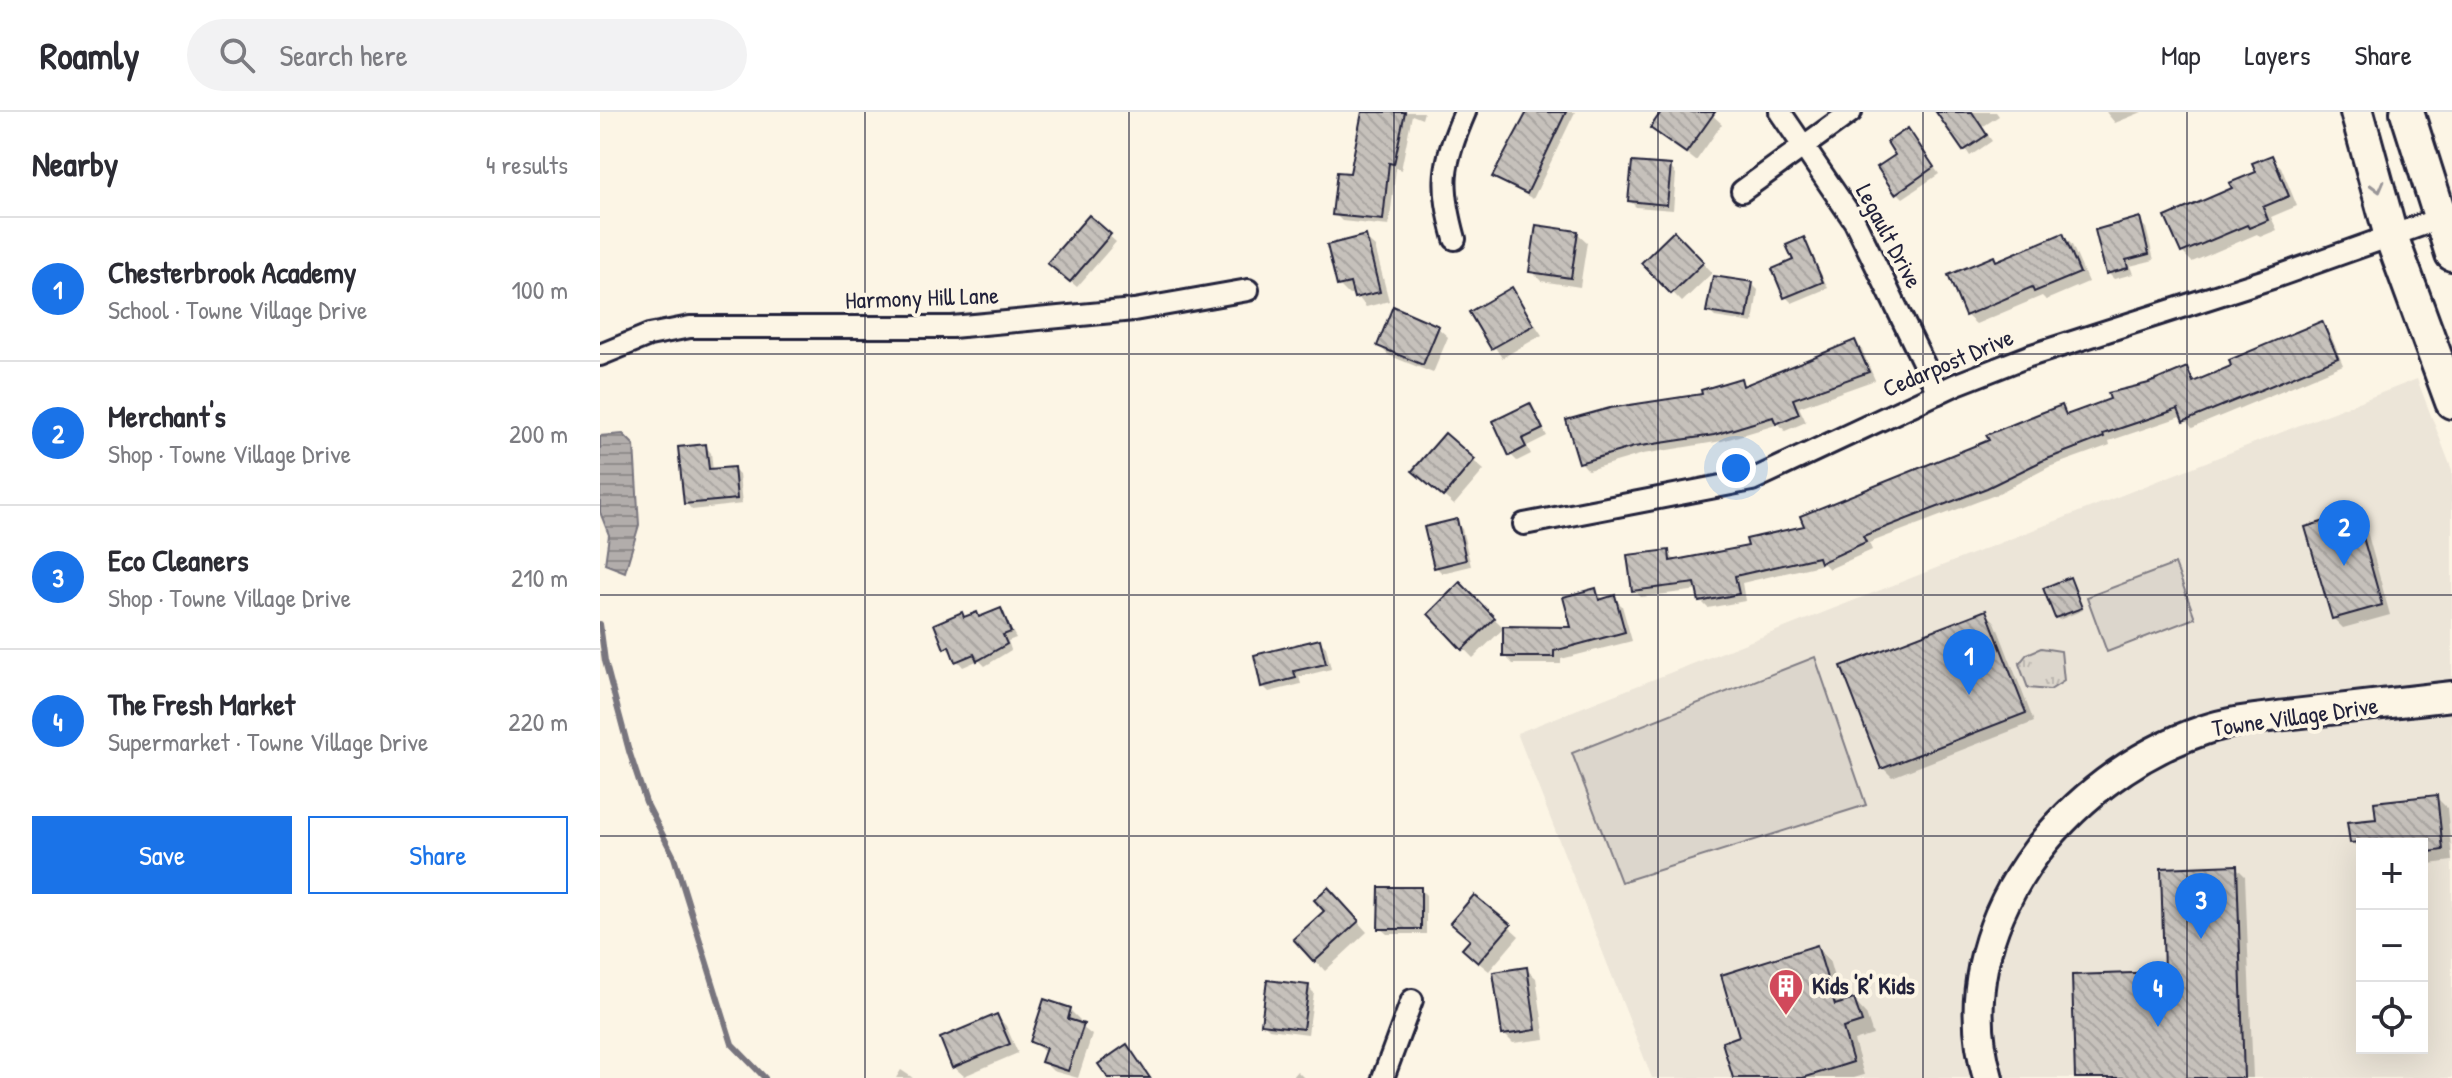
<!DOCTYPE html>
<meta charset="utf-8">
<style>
body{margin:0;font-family:"Patrick Hand",sans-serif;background:#f2f2f3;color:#2b2b33}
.controls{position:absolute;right:24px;bottom:24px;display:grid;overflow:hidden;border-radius:0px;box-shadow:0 8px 32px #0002}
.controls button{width:72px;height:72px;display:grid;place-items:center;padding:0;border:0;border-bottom:2px solid #e1e1e2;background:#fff;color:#2b2b33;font:40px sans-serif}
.you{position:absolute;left:1136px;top:356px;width:28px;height:28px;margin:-20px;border:6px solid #fff;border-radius:50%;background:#1a73e8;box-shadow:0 0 0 12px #1a73e833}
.badge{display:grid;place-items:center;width:52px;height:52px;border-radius:50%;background:#1a73e8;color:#fff;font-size:26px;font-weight:700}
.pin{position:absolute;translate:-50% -66px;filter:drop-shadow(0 2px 4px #0008)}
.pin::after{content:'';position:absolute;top:42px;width:28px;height:24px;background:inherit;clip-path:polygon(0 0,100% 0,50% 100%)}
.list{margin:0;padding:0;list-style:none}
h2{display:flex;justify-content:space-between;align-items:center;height:104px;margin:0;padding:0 32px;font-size:34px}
h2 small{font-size:26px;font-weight:400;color:#7c7c81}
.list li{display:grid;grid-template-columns:52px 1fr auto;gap:24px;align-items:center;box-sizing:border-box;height:144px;padding:0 32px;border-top:2px solid #e1e1e2}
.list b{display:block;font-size:30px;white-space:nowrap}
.list p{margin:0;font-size:26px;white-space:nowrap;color:#7c7c81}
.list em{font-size:26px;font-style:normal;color:#7c7c81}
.actions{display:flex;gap:16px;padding:24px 32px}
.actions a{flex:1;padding:18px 0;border:2px solid #1a73e8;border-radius:0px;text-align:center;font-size:28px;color:#1a73e8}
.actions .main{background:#1a73e8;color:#fff}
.icon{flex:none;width:44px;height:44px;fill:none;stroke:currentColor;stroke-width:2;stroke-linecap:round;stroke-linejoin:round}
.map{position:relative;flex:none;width:1852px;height:966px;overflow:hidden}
header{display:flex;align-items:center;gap:48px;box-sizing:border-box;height:112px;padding:0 40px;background:#fff;border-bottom:2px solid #e1e1e2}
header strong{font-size:38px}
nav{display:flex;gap:44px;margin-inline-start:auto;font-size:28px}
.search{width:560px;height:72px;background:#f2f2f3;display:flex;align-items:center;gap:20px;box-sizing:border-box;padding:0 28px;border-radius:44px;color:#7c7c81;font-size:30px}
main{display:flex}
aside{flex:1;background:#fff}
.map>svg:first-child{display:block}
.built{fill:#ece5d8;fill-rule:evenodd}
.grass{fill:#dcd6cc;stroke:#7f7c84;stroke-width:2}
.park{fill:url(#park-tufts);stroke:#7f7c84;stroke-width:2}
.water{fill:url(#water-rules);stroke:#78757e;stroke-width:2}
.shadow{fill:#0003}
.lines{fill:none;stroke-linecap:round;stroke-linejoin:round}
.stream{stroke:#78757e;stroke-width:6}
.building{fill:url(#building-back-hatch);stroke:#22223b;stroke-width:2}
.street-casing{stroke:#22223b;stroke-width:26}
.secondary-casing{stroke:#22223b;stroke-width:34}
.primary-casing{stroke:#22223b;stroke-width:38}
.street{stroke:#fcf5e5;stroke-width:20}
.secondary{stroke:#fcf5e5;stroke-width:28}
.primary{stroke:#fcf5e5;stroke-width:32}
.oneway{stroke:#9a9698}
.grid{fill:none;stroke:#22223b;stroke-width:2;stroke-opacity:0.55}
.labels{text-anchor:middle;stroke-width:8;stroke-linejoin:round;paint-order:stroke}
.street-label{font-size:24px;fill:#22223b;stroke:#fcf5e5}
.poi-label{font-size:24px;font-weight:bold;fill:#22223b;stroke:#fcf5e5;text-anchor:start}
</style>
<header>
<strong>Roamly</strong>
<div class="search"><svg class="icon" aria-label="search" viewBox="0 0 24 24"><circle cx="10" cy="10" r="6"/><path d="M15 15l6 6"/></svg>Search here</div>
<nav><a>Map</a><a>Layers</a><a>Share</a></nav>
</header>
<main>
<aside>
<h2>Nearby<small>4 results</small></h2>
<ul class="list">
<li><span class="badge">1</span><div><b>Chesterbrook Academy</b><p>School · Towne Village Drive</p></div><em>100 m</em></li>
<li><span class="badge">2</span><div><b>Merchant's</b><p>Shop · Towne Village Drive</p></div><em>200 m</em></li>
<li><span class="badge">3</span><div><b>Eco Cleaners</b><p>Shop · Towne Village Drive</p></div><em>210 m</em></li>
<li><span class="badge">4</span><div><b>The Fresh Market</b><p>Supermarket · Towne Village Drive</p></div><em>220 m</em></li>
</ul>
<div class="actions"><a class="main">Save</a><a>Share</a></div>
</aside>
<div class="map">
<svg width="1852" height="966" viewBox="0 0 1852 966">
<defs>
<pattern id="park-tufts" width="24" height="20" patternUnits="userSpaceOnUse" patternTransform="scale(2)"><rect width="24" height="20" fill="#dcd6cc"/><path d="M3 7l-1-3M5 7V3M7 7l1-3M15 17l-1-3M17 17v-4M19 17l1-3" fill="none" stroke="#bcb7b0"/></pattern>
<pattern id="water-rules" width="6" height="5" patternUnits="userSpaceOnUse" patternTransform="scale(2)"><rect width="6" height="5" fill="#b2adab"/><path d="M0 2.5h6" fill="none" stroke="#908c8c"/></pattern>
<pattern id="building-back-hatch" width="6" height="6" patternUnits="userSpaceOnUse" patternTransform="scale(2)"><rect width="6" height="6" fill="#c6c1bb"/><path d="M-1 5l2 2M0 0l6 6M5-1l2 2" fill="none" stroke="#aaa6a2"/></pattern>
</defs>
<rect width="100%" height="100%" fill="#fcf5e5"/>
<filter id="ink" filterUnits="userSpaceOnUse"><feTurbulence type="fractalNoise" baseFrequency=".0125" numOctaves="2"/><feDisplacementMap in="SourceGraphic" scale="16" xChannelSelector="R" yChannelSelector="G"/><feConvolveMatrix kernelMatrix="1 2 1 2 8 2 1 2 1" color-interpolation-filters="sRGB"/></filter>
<g filter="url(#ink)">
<path class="built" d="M1817,267l35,91v608h-800l-135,-345zM1762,732h60v204h-60z"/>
<g class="grass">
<polygon points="1575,452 1595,506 1507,540 1487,485"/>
<polygon points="1215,545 1266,693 1021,770 972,641"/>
</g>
<polygon class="park" points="1441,536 1461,539 1464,569 1450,578 1428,576 1419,552 1427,542"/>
<polygon class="water" points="23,322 34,333 39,413 25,460 5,452 9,423 0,400 0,324"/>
<g class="shadow">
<polygon points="766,0 824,0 822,7 812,3 801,58 796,56 789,114 742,109 735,102 751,63"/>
<polygon points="927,0 975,0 933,87 894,65"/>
<polygon points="1064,0 1109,0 1122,12 1096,49 1053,15"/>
<polygon points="1342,0 1396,0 1399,4 1382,15 1392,29 1370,44"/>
<polygon points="1506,0 1542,0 1515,11"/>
<polygon points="1308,19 1339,62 1303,86 1297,80 1298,43"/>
<polygon points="1671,45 1681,55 1697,94 1671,105 1677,118 1660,125 1657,122 1592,150 1582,140 1634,78 1659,61"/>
<polygon points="1070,55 1076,62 1073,98 1036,95 1030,89"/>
<polygon points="489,106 516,130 477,175 456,157"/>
<polygon points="1539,109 1546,116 1554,148 1530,154 1533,162 1514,167 1508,161"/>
<polygon points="977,121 987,130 980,175 941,169 931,159"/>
<polygon points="1074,122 1112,161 1082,190 1044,151"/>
<polygon points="1463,123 1472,133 1488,170 1446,188 1442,184 1376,212 1366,203 1394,146 1398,150"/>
<polygon points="765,126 775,135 789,189 766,195 755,181 749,183 739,173"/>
<polygon points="1204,127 1228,176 1192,191 1186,185"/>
<polygon points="1152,172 1158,178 1153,211 1115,205 1108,199"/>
<polygon points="911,177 942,223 902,246 872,200"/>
<polygon points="1722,211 1729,219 1743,253 1592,316 1583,304 1509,329 1510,333 1449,355 1395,383 1269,431 1272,438 1229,457 1224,452 1142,471 1145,489 1108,496 1101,489 1099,478 1041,485 1034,478 1068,440 1076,450 1150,436 1207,415 1462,296 1470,304 1586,257 1596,271"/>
<polygon points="838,216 848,225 833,261 788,243 779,233"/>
<polygon points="1254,230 1262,238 1275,268 1199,295 1206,310 1185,319 1179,312 1122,329 1043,342 988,358 981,350 1105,283 1140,268 1147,275"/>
<polygon points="929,293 947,324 927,334 931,342 917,349 911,343"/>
<polygon points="845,324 884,358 854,393 825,368"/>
<polygon points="105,334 111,341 113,359 133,357 139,363 142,392 92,398 86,391"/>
<polygon points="1755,402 1765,412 1790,503 1743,516 1733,506"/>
<polygon points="856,411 862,417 871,454 842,461 835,454"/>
<polygon points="1472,470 1483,498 1459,508 1456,505"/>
<polygon points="860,473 904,516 873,546 830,502"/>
<polygon points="995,478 1003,487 1014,486 1022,494 1032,529 961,547 961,552 913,552 905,544 974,517"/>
<polygon points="401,499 416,526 408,529 411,538 385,554 379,548 363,555 346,535 362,502 366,507 381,507"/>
<polygon points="1385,500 1395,510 1434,610 1292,665 1283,656"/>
<polygon points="719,529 726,535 731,557 699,565 701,572 669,580 663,574"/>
<polygon points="1836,685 1847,696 1852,749 1822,753 1822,732 1762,732 1762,740 1752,730 1778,709"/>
<polygon points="1636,755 1645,764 1653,966 1477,966 1567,862"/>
<polygon points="820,777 826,783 826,822 787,822 780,816"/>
<polygon points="737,787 767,820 725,859 696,827"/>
<polygon points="909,815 919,824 889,859 874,847 872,829"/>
<polygon points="1216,835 1229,848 1242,893 1254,889 1266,902 1273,923 1254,929 1264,963 1254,966 1135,966"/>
<polygon points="926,857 936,866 945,927 913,931 904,922"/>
<polygon points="708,875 714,881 708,922 669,917 663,911"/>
<polygon points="470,898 480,908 478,912 492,923 478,966 453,959 443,949 446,941 432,930"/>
<polygon points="397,904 406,914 418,941 364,964 354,955"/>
<polygon points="301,958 313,966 296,966"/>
<polygon points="697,959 704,966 691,966"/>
</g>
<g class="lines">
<polyline class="stream" points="0,512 5,549 29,639 46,690 74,745 132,932 165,966"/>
</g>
<g class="building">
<polygon points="762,0 805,0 794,52 789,51 783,108 732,103 737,60 750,61"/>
<polygon points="927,0 966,0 927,82 892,65"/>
<polygon points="1061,0 1115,0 1086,41 1050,16"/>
<polygon points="1336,0 1372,0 1387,23 1363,39"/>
<polygon points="1308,16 1334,55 1295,82 1277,55 1295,43 1287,30"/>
<polygon points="1672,43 1689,84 1663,95 1668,108 1649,116 1647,113 1581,141 1565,105 1632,76 1629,71 1656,60 1652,51"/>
<polygon points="1032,50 1071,53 1067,93 1028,89"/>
<polygon points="489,103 511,122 470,170 447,151"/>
<polygon points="1540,105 1549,142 1526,148 1528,156 1506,162 1495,118"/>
<polygon points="936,113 978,119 971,166 929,160"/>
<polygon points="1074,119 1104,150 1071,182 1041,151"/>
<polygon points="1463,121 1480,161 1434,180 1432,175 1365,204 1348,163 1394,144 1396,149"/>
<polygon points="766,123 780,180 754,186 750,171 737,174 727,133"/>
<polygon points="1204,125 1223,170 1184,186 1172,157 1193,148 1186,133"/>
<polygon points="1113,164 1153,170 1147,206 1106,200"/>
<polygon points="912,175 934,213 891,237 869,200"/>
<polygon points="793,194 839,214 823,253 777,234"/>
<polygon points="1722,209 1738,246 1583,310 1578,297 1503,322 1504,325 1442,349 1387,376 1263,424 1266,430 1220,451 1218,445 1135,464 1139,482 1099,490 1095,471 1032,479 1027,443 1069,438 1070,449 1148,434 1146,427 1204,414 1200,404 1389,328 1386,323 1438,302 1462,293 1466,303 1510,287 1508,281 1549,271 1587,255 1593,270 1631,254 1629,248"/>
<polygon points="1255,228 1269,260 1193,287 1199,302 1176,312 1173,305 1114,323 1034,335 979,351 966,308 1010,296 1102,282 1101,278 1141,266 1143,274"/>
<polygon points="930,291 943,317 922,327 926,335 909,344 893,309"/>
<polygon points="845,321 875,347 843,385 812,359"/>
<polygon points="106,332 109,357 134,355 137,387 84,392 78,335"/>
<polygon points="1756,400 1782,493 1732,507 1705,415"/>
<polygon points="857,407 866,448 834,456 824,415"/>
<polygon points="1470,465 1482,496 1455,506 1443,476"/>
<polygon points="860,470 895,506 862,538 828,502"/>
<polygon points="996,476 999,488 1015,483 1025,520 954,539 954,545 903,545 903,514 971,515 963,485"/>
<polygon points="401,496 411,520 403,523 407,532 377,549 374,542 355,550 349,534 344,537 334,512 362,500 364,505 377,500 379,505"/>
<polygon points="1386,498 1426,601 1281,657 1241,554"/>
<polygon points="720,527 726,552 694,559 696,566 661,575 654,543"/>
<polygon points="1837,683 1843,738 1822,741 1822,732 1779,732 1778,728 1750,731 1747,710 1776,707 1774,690"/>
<polygon points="1637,753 1644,966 1475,966 1472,863 1564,860 1561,756"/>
<polygon points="728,775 759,809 714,850 693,827 724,799 714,788"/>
<polygon points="779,775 821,775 821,817 778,817"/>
<polygon points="874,783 911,813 878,851 862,837 870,828 850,811"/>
<polygon points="1217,833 1235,893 1254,887 1262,910 1243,916 1253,950 1203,966 1133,966 1122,930 1139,924 1121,863"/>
<polygon points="927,855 936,918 902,923 893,860"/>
<polygon points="667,868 709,873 703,917 661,912"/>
<polygon points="444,887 471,896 468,907 484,912 468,959 441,950 446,936 430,930"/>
<polygon points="397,902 410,932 352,956 340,926"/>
<polygon points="527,932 550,966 508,966 498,952"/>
</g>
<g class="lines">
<g class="street-casing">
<g id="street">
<polyline points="1180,0 1255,110 1338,281"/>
<polyline points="1142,79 1251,0"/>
<path d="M855,127c-15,-55 -13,-74 10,-127"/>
<polyline points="0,243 49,223 90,215 352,215 534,198 648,178"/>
<polyline points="924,412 1152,368 1357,272 1429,244 1675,165 1850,103"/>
<polyline points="783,966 812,888"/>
</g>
</g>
<g class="secondary-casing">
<path id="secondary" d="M1388,966c-45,-152 78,-302 216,-348 29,-10 60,-12 90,-16 53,-6 105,-12 158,-18"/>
</g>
<g class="primary-casing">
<g id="primary">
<polyline points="1757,0 1791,124 1852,290"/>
<polyline points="1807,0 1852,142"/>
</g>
</g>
<use href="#street" class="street"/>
<use href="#secondary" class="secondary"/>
<use href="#primary" class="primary"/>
</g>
<defs><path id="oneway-chevron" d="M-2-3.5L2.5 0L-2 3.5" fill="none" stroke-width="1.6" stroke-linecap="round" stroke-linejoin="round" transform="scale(2)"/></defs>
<use class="oneway" href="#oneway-chevron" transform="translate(1778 75) rotate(75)"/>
</g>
<path class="grid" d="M265,0v966M529,0v966M794,0v966M1058,0v966M1323,0v966M1587,0v966M0,242h1852M0,483h1852M0,724h1852"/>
<defs>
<g id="building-pin" transform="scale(1.8)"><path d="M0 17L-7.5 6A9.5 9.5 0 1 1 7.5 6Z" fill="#d1495b" stroke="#fcf5e5"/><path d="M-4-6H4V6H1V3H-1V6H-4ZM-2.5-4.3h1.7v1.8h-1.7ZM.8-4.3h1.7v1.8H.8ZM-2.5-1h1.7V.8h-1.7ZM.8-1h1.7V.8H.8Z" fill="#fff"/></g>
</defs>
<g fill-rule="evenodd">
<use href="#building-pin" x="1186" y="874"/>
</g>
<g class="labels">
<g class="street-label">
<text transform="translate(1289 124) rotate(62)" y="8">Legault Drive</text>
<text transform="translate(322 186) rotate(-2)" y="8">Harmony Hill Lane</text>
<text transform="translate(1348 251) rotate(-23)" y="8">Cedarpost Drive</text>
<text transform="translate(1695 605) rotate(-8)" y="8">Towne Village Drive</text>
</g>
<g class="poi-label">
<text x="1212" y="882">Kids 'R' Kids</text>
</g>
</g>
</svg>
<div class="controls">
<button>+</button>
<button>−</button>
<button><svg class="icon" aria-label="locate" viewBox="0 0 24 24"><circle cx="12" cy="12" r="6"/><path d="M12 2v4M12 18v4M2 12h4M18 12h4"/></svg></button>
</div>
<div class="you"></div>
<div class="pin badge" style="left:1369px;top:583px">1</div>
<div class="pin badge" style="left:1744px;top:454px">2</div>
<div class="pin badge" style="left:1601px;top:827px">3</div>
<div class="pin badge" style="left:1558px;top:915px">4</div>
</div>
</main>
